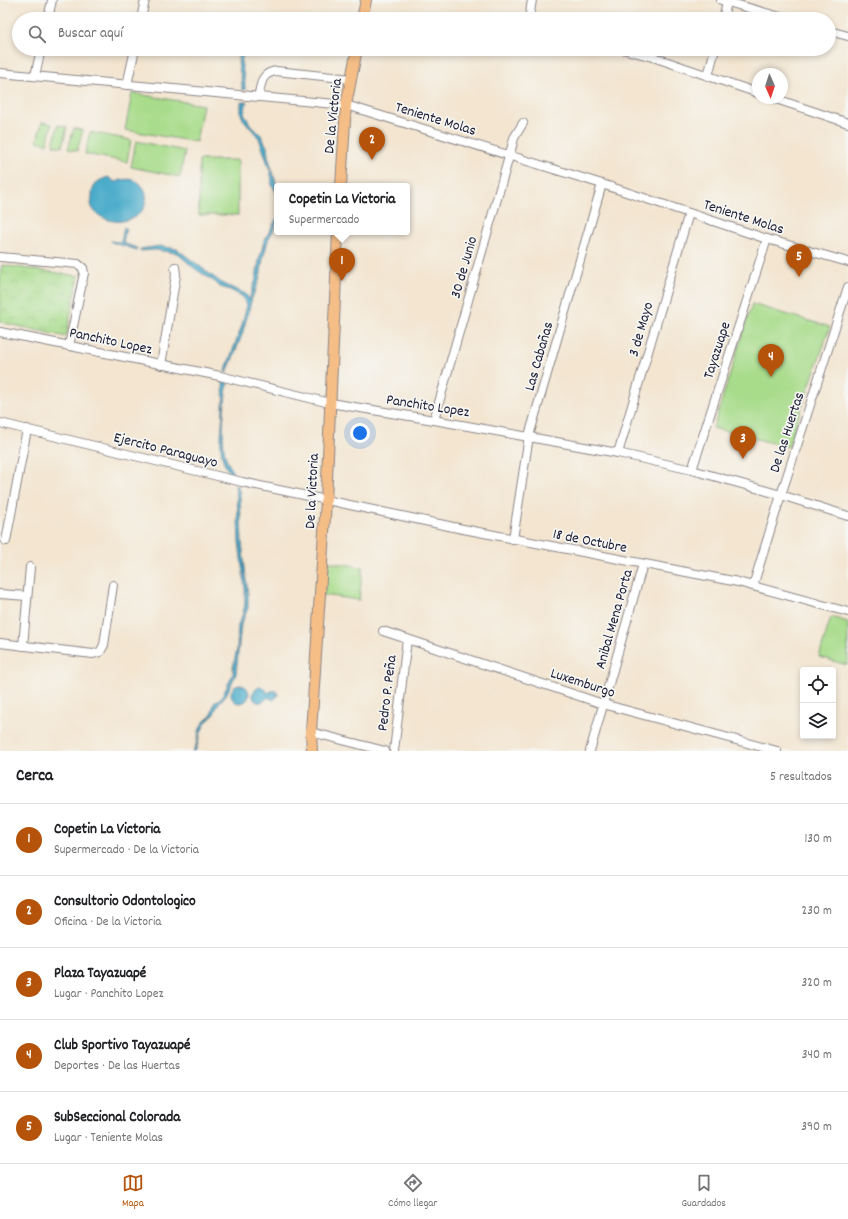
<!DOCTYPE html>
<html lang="es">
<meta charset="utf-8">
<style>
body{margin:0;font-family:Dekko,sans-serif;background:#f6f6f6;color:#202124}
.controls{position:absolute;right:12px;bottom:12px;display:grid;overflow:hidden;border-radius:4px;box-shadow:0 2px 6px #0003}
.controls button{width:36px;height:36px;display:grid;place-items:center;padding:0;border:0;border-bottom:1px solid #e0e0e0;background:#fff;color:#202124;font:20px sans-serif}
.compass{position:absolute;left:752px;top:68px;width:36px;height:36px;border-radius:50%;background:#fff;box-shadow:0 2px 6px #0003;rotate:177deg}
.you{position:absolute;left:360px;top:433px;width:14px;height:14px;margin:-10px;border:3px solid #fff;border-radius:50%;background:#1a73e8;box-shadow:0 0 0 6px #1a73e833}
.badge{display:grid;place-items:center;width:26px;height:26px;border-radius:50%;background:#b45309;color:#fff;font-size:13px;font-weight:700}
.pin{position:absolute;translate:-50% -33px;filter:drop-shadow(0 1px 2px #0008)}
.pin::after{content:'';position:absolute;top:21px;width:14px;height:12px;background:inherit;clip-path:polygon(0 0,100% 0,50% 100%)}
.popup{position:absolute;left:274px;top:183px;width:136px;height:52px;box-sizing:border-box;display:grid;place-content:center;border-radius:4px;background:#fff;filter:drop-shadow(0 1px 3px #0005);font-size:13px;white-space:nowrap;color:#757577}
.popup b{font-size:15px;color:#202124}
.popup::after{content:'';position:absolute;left:50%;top:100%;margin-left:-8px;border:8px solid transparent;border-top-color:#fff}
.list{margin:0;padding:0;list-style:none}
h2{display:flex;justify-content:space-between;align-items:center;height:52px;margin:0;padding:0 16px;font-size:17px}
h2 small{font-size:13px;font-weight:400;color:#757577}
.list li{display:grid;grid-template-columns:26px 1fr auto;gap:12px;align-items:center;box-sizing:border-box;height:72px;padding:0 16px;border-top:1px solid #e0e0e0}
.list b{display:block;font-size:15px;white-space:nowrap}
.list p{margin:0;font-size:13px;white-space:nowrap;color:#757577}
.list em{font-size:13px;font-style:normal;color:#757577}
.icon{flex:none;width:22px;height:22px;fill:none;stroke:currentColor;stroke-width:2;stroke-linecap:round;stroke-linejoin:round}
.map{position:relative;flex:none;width:848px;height:751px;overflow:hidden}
.search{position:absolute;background:#fff;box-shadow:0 2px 6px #0003;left:12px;right:12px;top:12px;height:44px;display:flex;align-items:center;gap:10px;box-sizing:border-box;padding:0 14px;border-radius:22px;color:#757577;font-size:15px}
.sheet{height:412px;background:#fff}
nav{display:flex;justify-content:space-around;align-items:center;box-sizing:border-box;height:56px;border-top:1px solid #e0e0e0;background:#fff;font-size:11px;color:#757577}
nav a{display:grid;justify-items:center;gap:2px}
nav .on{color:#b45309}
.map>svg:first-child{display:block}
.park{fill:url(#park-crowns);stroke:#657f63}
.garden{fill:#a8dc8b;stroke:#657f63}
.water{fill:#4bacca;stroke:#366782}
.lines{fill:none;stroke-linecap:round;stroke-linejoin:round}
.minor-casing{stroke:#8a8486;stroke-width:10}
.major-casing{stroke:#8a8486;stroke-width:12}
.minor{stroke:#fff;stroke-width:8}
.major{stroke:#f6be87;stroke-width:10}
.labels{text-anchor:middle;stroke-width:3.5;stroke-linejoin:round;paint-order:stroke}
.street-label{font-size:15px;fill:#22223b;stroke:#f6f6f2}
</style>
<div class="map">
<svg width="848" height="751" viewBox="0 0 848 751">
<defs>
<pattern id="park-crowns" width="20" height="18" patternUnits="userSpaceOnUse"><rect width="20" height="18" fill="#a8dc8b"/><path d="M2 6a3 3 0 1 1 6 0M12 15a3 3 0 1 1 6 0" fill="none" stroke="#90bc79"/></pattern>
</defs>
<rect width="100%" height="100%" fill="#f6f6f2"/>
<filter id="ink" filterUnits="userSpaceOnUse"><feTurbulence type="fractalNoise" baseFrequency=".025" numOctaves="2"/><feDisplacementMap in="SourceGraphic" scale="8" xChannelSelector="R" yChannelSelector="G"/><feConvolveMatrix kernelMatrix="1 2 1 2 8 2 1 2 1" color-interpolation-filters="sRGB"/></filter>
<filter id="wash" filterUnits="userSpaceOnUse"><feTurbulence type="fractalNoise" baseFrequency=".012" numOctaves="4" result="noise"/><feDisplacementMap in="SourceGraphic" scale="16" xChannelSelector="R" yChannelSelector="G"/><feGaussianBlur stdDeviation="0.9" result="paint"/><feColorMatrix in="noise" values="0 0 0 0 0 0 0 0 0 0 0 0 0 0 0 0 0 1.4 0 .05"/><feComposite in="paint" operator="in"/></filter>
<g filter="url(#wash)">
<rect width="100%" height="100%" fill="#f3e5d0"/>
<polygon class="park" points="2,265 79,276 66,337 0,322 0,275"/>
<g class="garden">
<polygon points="132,93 203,105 196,142 125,130"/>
<polygon points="42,122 52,124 47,144 37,141"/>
<polygon points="58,125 67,127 62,147 53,145"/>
<polygon points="74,128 83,131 77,151 68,149"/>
<polygon points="90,132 131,140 127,162 85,154"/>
<polygon points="136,141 185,151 180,177 131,167"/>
<rect x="199" y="160" width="39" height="55"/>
<polygon points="752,304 830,327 788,447 713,428"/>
<polygon points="328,562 363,567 359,600 323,595"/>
<polygon points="831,617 848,622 848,661 847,665 819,657"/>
</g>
<g class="water">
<path d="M243,49h5c-10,12 -6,14 -4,28 1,4 1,9 1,13h-3c0,-4 0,-9 -1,-13 -2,-11 -6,-18 2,-28z"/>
<polygon points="241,102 247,102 244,113 250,124 261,135 267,147 268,156 277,186 277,194 272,185 271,173 259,138 243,119 241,114"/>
<path d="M108,177l7,5c36,-15 44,35 7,39 -10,2 -27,-4 -31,-16 0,-3 1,-6 1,-9 0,-12 5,-15 16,-19z"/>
<polygon points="277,218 277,223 268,240 263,259 260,278 252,298 242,335 227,373 225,372 242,325 247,305 242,296 230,290 220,287 215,282 194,268 177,253 156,250 140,251 140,249 160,246 177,249 223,284 246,294 249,300 256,279 259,260 264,241"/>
<polygon points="124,227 126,228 123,243 137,248 137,250 111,242 111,241 121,242"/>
<path d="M223,382l5,1c-4,18 -7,55 -3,72 2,6 5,12 8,17l-3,1c-15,-19 -7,-44 -7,-66 1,-9 0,-17 0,-25z"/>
<path d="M235,485l3,1 2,11 2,45 6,52v14l-7,16 -5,50 -10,21 -8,9 -5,12 -7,6 -5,10 -5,18 -3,1c9,-14 1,-24 18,-35l3,-13 8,-6 11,-23v-7l4,-18 1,-24 5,-11 2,-10v-15l-6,-47 -2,-46z"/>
<circle cx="240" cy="694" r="9"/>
<path d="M259,687l5,1 4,5 3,-2h5l2,3 -1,3 -4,3 -5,-3c-6,9 -17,6 -15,-5z"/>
</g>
</g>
<g filter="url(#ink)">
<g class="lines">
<g class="minor-casing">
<g id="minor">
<polyline points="721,0 787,19"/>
<polyline points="48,19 52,0"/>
<polyline points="141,19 145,0"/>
<polyline points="529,19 532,0"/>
<polyline points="723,19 727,2"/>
<polyline points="829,31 848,36"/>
<polyline points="622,49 653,57 758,93"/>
<polyline points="0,73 346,105 602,184 767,239 848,262"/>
<polyline points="35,76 41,49"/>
<polyline points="708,76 715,49"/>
<polyline points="127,85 135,49"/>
<path d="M258,97c4,-14 2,-23 18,-26l75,8"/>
<polyline points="773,98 848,123"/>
<polyline points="0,257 78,264 83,268 84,273 69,346"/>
<polyline points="0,332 220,376 330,403 434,420 618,453 692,470 781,495 848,516"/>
<polyline points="161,365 176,275 175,267"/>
<polyline points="434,420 512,146 514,138 523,123"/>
<polyline points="0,423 242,482 458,528 738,582 848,612"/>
<polyline points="618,453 689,213"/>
<polyline points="692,470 767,239"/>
<polyline points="513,539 529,436 602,184"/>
<polyline points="6,541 27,429"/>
<polyline points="753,586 781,495 848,287"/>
<polyline points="0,594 27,596"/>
<polyline points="383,631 603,704 777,751"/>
<polyline points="0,643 93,654 100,652 104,645 113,585"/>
<polyline points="23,646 30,567"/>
<polyline points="311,732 385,751"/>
<polyline points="394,751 407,639"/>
<polyline points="590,751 643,564"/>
</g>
</g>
<g class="major-casing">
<g id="major">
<polyline points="362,19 366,0"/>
<polyline points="341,186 346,105 357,49"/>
<polyline points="312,751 311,732 326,501 338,232"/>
</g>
</g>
<use href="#minor" class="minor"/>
<use href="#major" class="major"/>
</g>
</g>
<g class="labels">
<g class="street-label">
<text transform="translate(332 116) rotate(-84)" y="5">De la Victoria</text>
<text transform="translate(436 118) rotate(17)" y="5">Teniente Molas</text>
<text transform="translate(744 216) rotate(18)" y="5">Teniente Molas</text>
<text transform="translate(463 267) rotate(-74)" y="5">30 de Junio</text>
<text transform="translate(640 329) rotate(-74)" y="5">3 de Mayo</text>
<text transform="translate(111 340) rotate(12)" y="5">Panchito Lopez</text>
<text transform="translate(716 350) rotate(-72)" y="5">Tayazuape</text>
<text transform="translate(538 356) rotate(-74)" y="5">Las Cabañas</text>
<text transform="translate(428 405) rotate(9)" y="5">Panchito Lopez</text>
<text transform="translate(786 432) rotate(-72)" y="5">De las Huertas</text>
<text transform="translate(166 449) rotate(14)" y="5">Ejercito Paraguayo</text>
<text transform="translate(311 491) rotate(-87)" y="5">De la Victoria</text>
<text transform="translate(590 540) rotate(11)" y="5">18 de Octubre</text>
<text transform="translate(613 619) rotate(-74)" y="5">Anibal Mena Porta</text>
<text transform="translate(583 682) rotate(18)" y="5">Luxemburgo</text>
<text transform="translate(386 693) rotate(-83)" y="5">Pedro P. Peña</text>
</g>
</g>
</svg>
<div class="controls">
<button><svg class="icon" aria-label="locate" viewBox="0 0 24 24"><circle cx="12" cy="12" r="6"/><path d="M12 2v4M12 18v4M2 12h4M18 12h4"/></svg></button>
<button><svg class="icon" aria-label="layers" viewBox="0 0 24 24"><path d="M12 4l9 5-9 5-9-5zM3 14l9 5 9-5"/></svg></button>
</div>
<svg class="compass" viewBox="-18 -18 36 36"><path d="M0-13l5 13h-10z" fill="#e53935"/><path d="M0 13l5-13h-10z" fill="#757577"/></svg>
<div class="you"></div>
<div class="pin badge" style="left:342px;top:281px">1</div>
<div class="popup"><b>Copetin La Victoria</b>Supermercado</div>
<div class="pin badge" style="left:372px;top:160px">2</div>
<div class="pin badge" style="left:743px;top:459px">3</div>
<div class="pin badge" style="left:771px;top:377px">4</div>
<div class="pin badge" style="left:799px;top:277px">5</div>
<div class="search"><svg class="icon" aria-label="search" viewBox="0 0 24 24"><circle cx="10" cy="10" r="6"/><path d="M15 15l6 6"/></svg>Buscar aquí</div>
</div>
<section class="sheet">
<h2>Cerca<small>5 resultados</small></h2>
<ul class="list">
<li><span class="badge">1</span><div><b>Copetin La Victoria</b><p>Supermercado · De la Victoria</p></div><em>130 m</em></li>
<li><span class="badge">2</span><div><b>Consultorio Odontologico</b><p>Oficina · De la Victoria</p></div><em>230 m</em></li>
<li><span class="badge">3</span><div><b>Plaza Tayazuapé</b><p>Lugar · Panchito Lopez</p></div><em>320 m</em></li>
<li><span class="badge">4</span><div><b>Club Sportivo Tayazuapé</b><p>Deportes · De las Huertas</p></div><em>340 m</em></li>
<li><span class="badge">5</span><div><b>SubSeccional Colorada</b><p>Lugar · Teniente Molas</p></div><em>390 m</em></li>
</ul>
</section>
<nav>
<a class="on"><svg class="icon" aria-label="map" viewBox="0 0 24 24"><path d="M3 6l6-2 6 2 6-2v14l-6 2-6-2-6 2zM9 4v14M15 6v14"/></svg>Mapa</a>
<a><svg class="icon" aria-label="directions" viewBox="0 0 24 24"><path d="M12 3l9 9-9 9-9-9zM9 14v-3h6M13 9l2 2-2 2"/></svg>Cómo llegar</a>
<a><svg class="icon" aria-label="saved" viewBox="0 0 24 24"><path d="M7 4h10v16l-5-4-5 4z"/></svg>Guardados</a>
</nav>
